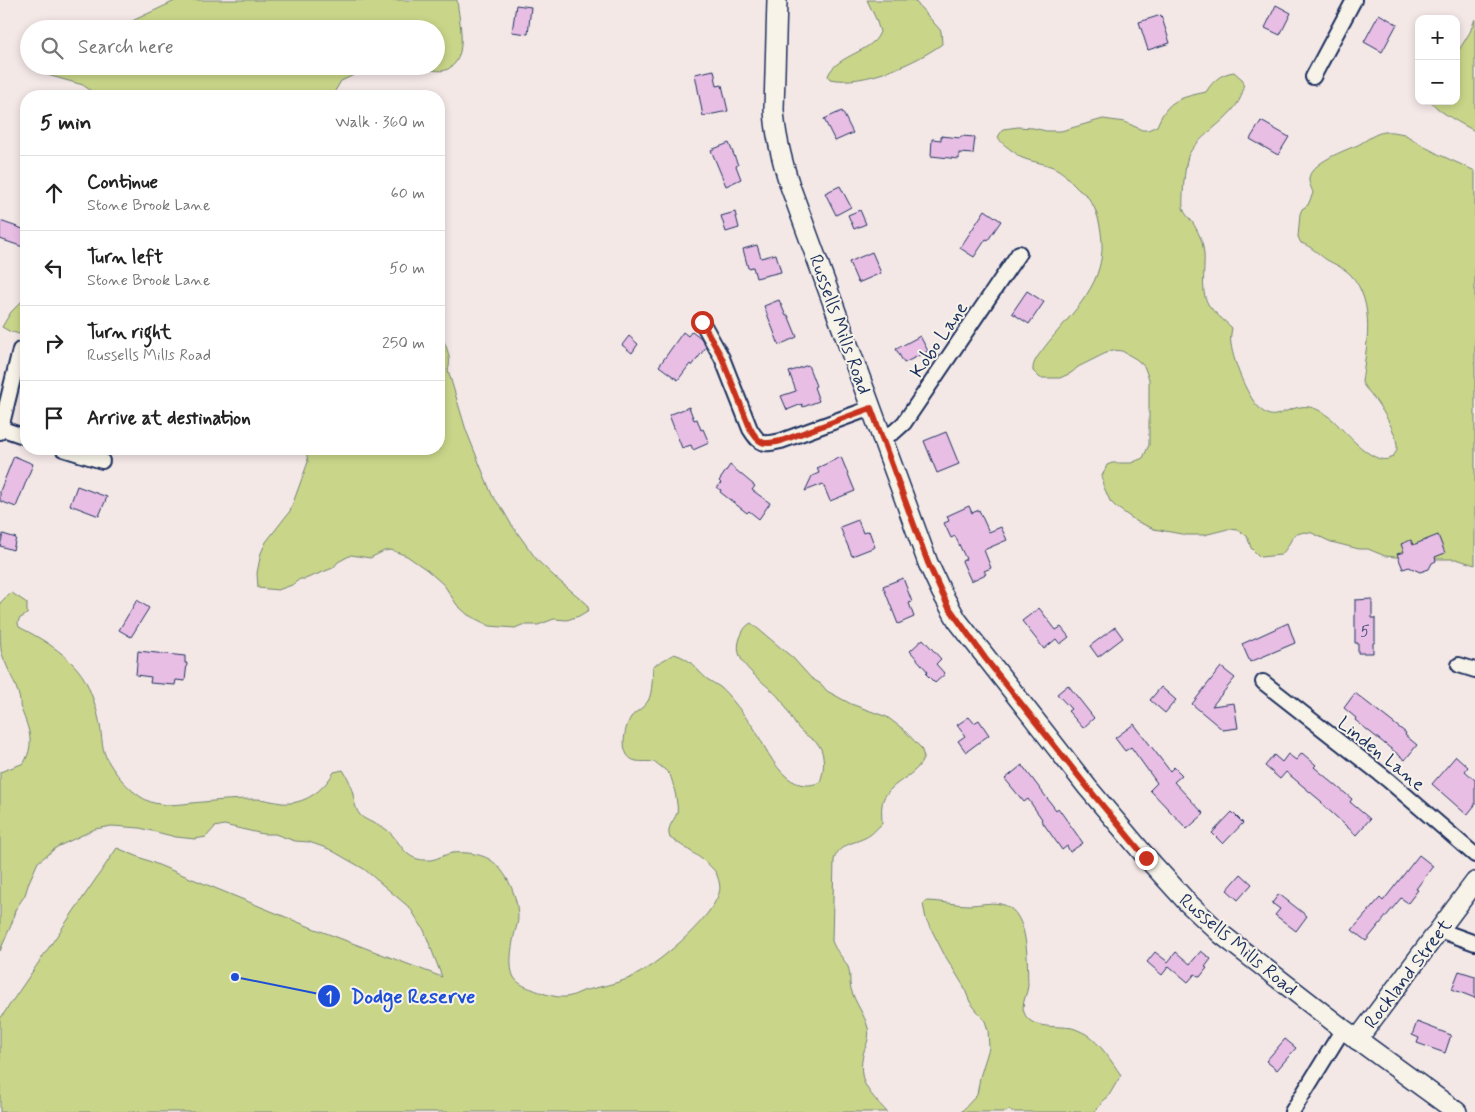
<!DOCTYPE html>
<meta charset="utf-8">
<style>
body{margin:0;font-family:Mynerve,sans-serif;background:#f6f6f6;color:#222}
.controls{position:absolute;right:15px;top:15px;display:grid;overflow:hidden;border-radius:10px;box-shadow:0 2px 8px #0003}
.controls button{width:45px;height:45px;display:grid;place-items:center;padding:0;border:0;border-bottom:1px solid #e0e0e0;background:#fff;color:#222;font:25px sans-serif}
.stop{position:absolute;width:15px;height:15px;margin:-11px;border:4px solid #c8321e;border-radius:50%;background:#fff}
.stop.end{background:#c8321e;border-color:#fff;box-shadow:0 1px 5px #0008}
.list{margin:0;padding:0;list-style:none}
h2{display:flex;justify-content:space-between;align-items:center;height:65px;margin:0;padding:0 20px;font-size:21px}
h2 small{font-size:16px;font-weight:400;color:#767676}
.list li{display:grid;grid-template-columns:32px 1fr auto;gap:15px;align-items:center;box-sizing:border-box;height:75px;padding:0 20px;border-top:1px solid #e0e0e0}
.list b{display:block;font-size:19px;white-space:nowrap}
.list p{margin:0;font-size:16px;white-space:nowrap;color:#767676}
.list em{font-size:16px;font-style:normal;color:#767676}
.icon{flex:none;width:28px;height:28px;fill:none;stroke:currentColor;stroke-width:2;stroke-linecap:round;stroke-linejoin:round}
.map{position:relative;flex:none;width:1475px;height:1112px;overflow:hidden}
.search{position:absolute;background:#fff;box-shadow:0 2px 8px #0003;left:20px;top:20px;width:425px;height:55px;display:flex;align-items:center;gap:12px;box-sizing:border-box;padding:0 18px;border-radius:28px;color:#767676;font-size:19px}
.panel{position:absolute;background:#fff;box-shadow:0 2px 8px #0003;left:20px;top:90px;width:425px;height:365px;border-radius:20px}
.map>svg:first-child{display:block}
.green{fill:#c9d689;stroke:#728274}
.building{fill:#e9bee5;stroke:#1b2f5e}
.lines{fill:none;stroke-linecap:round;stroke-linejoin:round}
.street-casing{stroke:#1b2f5e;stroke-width:18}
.secondary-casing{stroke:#1b2f5e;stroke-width:22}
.street{stroke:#f7f3e8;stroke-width:14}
.secondary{stroke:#f7f3e8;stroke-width:19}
.route{stroke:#c8321e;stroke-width:6}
.labels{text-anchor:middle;stroke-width:4;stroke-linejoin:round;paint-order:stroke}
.number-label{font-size:16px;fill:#4e5380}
.street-label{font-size:19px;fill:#1b2f5e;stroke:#f7f3e8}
.leader{fill:none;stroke:#1d4ed8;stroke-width:2}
.callout-dot{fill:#1d4ed8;stroke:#f7f3e8;stroke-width:2}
.mark-label{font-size:15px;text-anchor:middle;font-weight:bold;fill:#fff}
.callout-label{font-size:20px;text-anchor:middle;font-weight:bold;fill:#1d4ed8;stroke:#f7f3e8;stroke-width:4;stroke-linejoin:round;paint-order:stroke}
</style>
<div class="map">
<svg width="1475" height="1112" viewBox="0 0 1475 1112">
<rect width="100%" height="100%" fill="#f4e8e7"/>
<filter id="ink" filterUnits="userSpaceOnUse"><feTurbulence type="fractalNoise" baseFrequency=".02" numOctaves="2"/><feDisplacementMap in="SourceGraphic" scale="10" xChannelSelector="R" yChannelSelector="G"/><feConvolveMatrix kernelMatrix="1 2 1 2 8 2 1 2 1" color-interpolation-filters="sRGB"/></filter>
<g filter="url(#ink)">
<g class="green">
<path d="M177,0h280c2,21 13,60 -11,70 -7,2 -17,0 -23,-4h13v-37h-312l6,-7z"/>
<path d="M867,0h47l27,31 1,13c-26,19 -79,42 -112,35l-2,-3c6,-17 32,-22 45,-34 3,-2 5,-6 7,-10l-4,-13z"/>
<path d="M1475,19v112c-10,-5 -40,-21 -44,-30h25v-46l14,-23z"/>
<path d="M43,66c5,0 11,0 16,0 12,2 17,5 28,0h274l-7,9 -13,6 -9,15h-234l-15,-11 -39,-11 -2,-3z"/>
<path d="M1234,72l9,8c5,32 -41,50 -54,74 -4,7 -7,44 -6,53 1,7 6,10 10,16 4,7 9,16 10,24 4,15 -4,44 5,57 6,9 16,16 24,24 -1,5 -2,11 -1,16 2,17 20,67 39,71 5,1 9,-1 14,-3 22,-9 30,-7 49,8 10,9 49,58 63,32 6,-12 -15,-45 -23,-55 -4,-6 -8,-8 -11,-15 4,-34 15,-79 -12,-108 -6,-6 -16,-10 -23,-14 -9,-6 -16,-14 -26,-17l-3,-6 2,-23 2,-5 6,-4 5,-12c-1,-4 -5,-11 -4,-15 2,-15 36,-28 49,-33 9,-5 17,-12 27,-13 5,-1 14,1 19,2 4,2 17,11 23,14 15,9 32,15 48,23v394l-19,-6h-40l-31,-3 -17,-7h-9l-28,-7 -19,-9 -8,-1 -10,3 -8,14 -5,6 -21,2 -9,-9 -4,-12 -9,-6 -10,-1 -24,6h-17l-33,-6 -18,-8 -20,-14 -6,-6 -7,-16 -1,-9 5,-11 5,-2h19l12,-5 6,-13v-66l-5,-13 -8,-7 -14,-8 -10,-1 -34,17 -7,6 -11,5h-20l-7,-7c-1,-9 6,-16 11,-23 28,-37 65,-64 57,-116 -2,-13 -6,-28 -16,-38 -3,-2 -7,-4 -9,-7 -6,-5 -9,-12 -16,-16 -11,-8 -27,-8 -40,-14 -3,-2 -5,-5 -9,-7 -6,-5 -9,-6 -13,-13l5,-8 15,-2 15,1 13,3h15l42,-12 22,3 17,8h6l9,-4c11,-27 23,-28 49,-34 7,-11 14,-18 28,-20z"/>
<polygon points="26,297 26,336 9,331 2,327 11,312"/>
<path d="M439,330c5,12 14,27 9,40l18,60 26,65 11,15 8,14 26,36 20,19 29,24 3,7 -10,6 -12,4 -13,-1 -16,6h-16l-7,3 -25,-2 -22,-11 -11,-10 -13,-20 -17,-15 -20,-14 -16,-6 -7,1 -14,7 -19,-3 -13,7 -5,6 -28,11h-5l-8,6 -14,5 -20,-2 -1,-15 4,-20 5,-11 24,-31 18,-49 -2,-13h133z"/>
<path d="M12,593l15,10v11l-8,5 -1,4 1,4c24,12 56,31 68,57 5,11 10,25 12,36 3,12 2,26 7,37 9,18 29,41 48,46 16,4 33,0 49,-1 18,-2 35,-3 53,-3 9,0 17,3 26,4 22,2 41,-12 52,-31l9,-2c3,5 7,11 8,17 3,8 3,21 9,28 7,7 19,9 27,15 16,13 16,32 44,30 7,-1 14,-6 21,-7 12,-1 26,0 37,6 18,11 29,38 29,59 0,5 -2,10 -3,14 -3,12 -8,39 1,48 3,4 12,8 16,9 9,4 24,9 33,8 6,0 13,-4 18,-6 16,-4 32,-7 47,-13 25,-11 81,-58 89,-85 2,-6 0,-12 -2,-18 -4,-11 -36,-30 -47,-37 -4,-11 3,-15 7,-25 2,-6 -4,-32 -7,-38 -4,-5 -10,-9 -15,-13 -6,-1 -13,0 -19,-1 -18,-4 -12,-33 -5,-44 5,-6 13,-9 17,-16 5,-9 4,-25 5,-35l21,-12c18,5 21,15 33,25 4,3 9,5 13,8 9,7 26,31 34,41 10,17 19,38 34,50 10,8 22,9 32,4 4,-11 5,-22 1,-33 -4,-9 -14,-12 -20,-18 -9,-8 -13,-23 -21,-32 -14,-18 -50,-34 -40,-61 3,-7 4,-11 11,-15l42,35 18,20 10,6 6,7 24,13 36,13 16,12 18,19 3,9c-7,19 -28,22 -39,39 -5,8 -3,19 -3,28 -4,3 -8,8 -12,11 -13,9 -31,7 -36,25l-2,81c4,11 11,16 16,26 3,7 1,15 3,22 4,14 14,26 17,39 2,8 -1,16 -4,23 -8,30 4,40 23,61h-887v-93l117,-171 193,79 132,50 -18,-47 -14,-22 -46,-39 -35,-20 -20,-7 -14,-1 -20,-7h-12l-39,-9 -9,2 -9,10 -11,2 -19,-2 -36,-9 -28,-2 -17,3 -38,18 -19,15 -9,20 -4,13 -10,15 -3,13 -12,28v-179l24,-9c12,-22 4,-35 -4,-57 2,-13 -16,-42 -19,-56 -1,-12 -1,-33 -1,-47l9,-9z"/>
<path d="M927,901c14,0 28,4 42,4 11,0 25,-4 35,0 26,8 23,59 24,81 -1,8 -5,14 -5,22 3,23 34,17 49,20 4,1 10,4 14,6 15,10 25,27 35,41l-13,22 -5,4 -8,11h-84l-2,-2 -5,2h-43l16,-17 3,-18 9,-29 -1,-18 -3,-9 -15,-19 -7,-17 -19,-31 -18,-35 -3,-15z"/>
</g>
<g class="building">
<polygon points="516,5 531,7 528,34 512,32"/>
<polygon points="1276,5 1291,13 1280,35 1265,28"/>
<polygon points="1379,14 1397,24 1382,52 1364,42"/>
<polygon points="1161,15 1170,43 1148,50 1139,22"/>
<polygon points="714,70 717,86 722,85 728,111 703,116 695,74"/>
<polygon points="842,111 853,133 835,141 824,119"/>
<polygon points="1261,121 1289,137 1278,155 1250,139"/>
<polygon points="941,136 960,138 961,136 975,137 973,154 959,153 959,159 931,156 932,139 941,140"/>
<polygon points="729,143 738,165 736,166 741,179 726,186 711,150"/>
<polygon points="840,186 851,207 836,215 825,193"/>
<polygon points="860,210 866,224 854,229 848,215"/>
<polygon points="985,210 1001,221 988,240 986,239 974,257 960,248"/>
<polygon points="735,212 739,228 726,232 721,216"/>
<polygon points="0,221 26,230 26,248 0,239"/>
<polygon points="757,245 761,258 776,254 781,272 756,278 753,267 748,268 743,249"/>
<polygon points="872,252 881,273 858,283 849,262"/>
<polygon points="1027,291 1044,302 1029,324 1012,313"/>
<polygon points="779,300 786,316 788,315 797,337 779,345 764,306"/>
<polygon points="692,331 701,338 706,347 692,366 690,364 678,380 659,366 683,332 688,336"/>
<polygon points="629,336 638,344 632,353 622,345"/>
<polygon points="920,336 928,351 904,363 896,349"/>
<polygon points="808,365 816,386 814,387 819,401 803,407 802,404 787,410 781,396 796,391 789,372"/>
<polygon points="689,407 694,420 697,419 701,430 703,429 709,443 693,450 691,445 682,448 669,415"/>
<polygon points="946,432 959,464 937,473 924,441"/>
<polygon points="14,456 33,464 16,507 0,501 0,491"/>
<polygon points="841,457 855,491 830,501 823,484 805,491 812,476 819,473 817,468"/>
<polygon points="730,465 755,486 752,490 770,503 759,519 749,511 747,513 720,492 721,490 717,488 721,483 719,481"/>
<polygon points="77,486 107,497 99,516 70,505"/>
<polygon points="969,506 972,513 979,510 989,532 1001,527 1007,540 984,550 991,568 984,571 986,574 971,581 962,561 966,559 955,536 951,538 944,523 949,521 947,516"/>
<polygon points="858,520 863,533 869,531 875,547 852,556 840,527"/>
<polygon points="3,534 16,538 13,550 0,546"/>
<polygon points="1438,535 1445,553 1435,557 1436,561 1432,563 1429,569 1420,572 1409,567 1403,569 1397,554 1404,552 1401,544 1411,540 1413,545"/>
<polygon points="903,578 912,602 909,603 914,617 898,624 883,586"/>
<polygon points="1372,599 1372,618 1375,618 1375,642 1373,643 1373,653 1358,653 1358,643 1355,643 1355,600"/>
<polygon points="137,600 149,608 131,637 119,630"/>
<polygon points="1039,608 1056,630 1061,627 1069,637 1060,644 1056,639 1044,649 1022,621"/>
<polygon points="1288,623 1295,643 1250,662 1242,644"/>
<polygon points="1115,627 1123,638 1098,657 1090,646"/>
<polygon points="923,639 941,659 936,664 945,674 935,683 926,674 928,672 910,651"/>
<polygon points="138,651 185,656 185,663 187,663 185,681 176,680 175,685 150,683 151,677 136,675"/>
<polygon points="1221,667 1235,678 1212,706 1234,703 1238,728 1223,730 1192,704"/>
<polygon points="1068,685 1094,718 1083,728 1068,711 1071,709 1057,694"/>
<polygon points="1161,687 1176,700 1165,713 1150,700"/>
<polygon points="1355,693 1406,733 1405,735 1417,745 1405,760 1355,720 1356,718 1344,708"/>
<polygon points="969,717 974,723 979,720 989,735 966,752 958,741 965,736 957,725"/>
<polygon points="1134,724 1170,771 1174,767 1182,775 1174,782 1204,814 1187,829 1150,790 1157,783 1131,747 1125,751 1115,738"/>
<polygon points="1302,753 1316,765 1314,767 1352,799 1350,802 1370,819 1356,835 1321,803 1322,802 1286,772 1280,779 1265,766 1274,755 1282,762 1288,754 1296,760"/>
<polygon points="1456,756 1468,767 1465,771 1475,780 1475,805 1467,815 1432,784"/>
<polygon points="1022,765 1056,810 1058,808 1083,843 1070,852 1067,846 1062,850 1041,820 1042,819 1028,799 1024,802 1005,779"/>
<polygon points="1232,812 1243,823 1223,844 1212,833"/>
<polygon points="1419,855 1433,866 1416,889 1418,890 1408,903 1401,898 1366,941 1352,930 1380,898 1383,901"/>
<polygon points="1241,874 1252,884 1238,900 1227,890"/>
<polygon points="1279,894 1307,916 1296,931 1275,915 1280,909 1272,903"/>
<polygon points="1201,951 1211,959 1205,967 1207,968 1200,977 1195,974 1188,982 1169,966 1162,975 1147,962 1155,952 1168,962 1176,952 1190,964"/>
<polygon points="1459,971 1475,976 1475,998 1452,989"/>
<polygon points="1417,1022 1451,1035 1445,1053 1417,1043 1419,1038 1412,1035"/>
<polygon points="1285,1039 1296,1048 1277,1070 1266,1061"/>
</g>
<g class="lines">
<g class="street-casing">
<g id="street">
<polyline points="1313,77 1354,0"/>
<path d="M702,322l20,36 28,71c10,16 13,16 31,12l90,-33"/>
<polyline points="0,428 26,437"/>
<polyline points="0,432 20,350"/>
<polyline points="882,438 894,432 904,423 1019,253"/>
<polyline points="63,449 102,461"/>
<polyline points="1459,665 1475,670"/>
<polyline points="1263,682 1388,780 1475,855"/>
<polyline points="1439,930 1475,943"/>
<polyline points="1292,1112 1343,1029"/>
</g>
</g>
<g class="secondary-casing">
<g id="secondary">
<path d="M777,0l-3,109c1,27 8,52 16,77l138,377 14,30 15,27 131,168 59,70 41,45 33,31 122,95 114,83"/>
<polyline points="1357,1040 1475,882"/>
</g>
</g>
<use href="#street" class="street"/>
<use href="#secondary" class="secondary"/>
</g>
</g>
<g class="lines" filter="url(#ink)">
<path class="route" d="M702,322l20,36 28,70c9,17 14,17 31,13l90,-33 57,155 20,43 37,52 103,130 58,70"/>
</g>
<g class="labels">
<g class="number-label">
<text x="1365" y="636">5</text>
</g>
<g class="street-label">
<text transform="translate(841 324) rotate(70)" y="7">Russells Mills Road</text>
<text transform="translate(938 339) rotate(-56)" y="7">Kobo Lane</text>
<text transform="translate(1382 753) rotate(39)" y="7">Linden Lane</text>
<text transform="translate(1239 944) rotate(40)" y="7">Russells Mills Road</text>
<text transform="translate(1407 973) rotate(-53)" y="7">Rockland Street</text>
</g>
</g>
<path class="leader" d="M235 977L329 996"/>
<g class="callout-dot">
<circle cx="235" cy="977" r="5"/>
<circle cx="329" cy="996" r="12"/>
</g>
<g class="mark-label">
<text x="329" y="1002">1</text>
</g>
<g class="callout-label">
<text x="413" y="1003">Dodge Reserve</text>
</g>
</svg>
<div class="controls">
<button>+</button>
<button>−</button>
</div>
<div class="stop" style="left:702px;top:322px"></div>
<div class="stop end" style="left:1146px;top:858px"></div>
<div class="search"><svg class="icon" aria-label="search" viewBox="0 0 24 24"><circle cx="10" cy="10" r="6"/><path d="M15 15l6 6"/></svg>Search here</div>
<section class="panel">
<h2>5 min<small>Walk · 360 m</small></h2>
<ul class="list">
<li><svg class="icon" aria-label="ahead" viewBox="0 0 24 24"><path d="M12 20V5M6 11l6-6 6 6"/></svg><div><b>Continue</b><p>Stone Brook Lane</p></div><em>60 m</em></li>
<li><svg class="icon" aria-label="left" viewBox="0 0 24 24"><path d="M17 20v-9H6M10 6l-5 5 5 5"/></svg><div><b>Turn left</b><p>Stone Brook Lane</p></div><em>50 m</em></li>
<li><svg class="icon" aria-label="right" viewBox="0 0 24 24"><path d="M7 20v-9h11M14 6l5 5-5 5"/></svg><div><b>Turn right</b><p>Russells Mills Road</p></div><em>250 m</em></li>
<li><svg class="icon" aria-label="arrive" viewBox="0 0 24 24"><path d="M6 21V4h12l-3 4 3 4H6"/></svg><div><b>Arrive at destination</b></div></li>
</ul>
</section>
</div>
